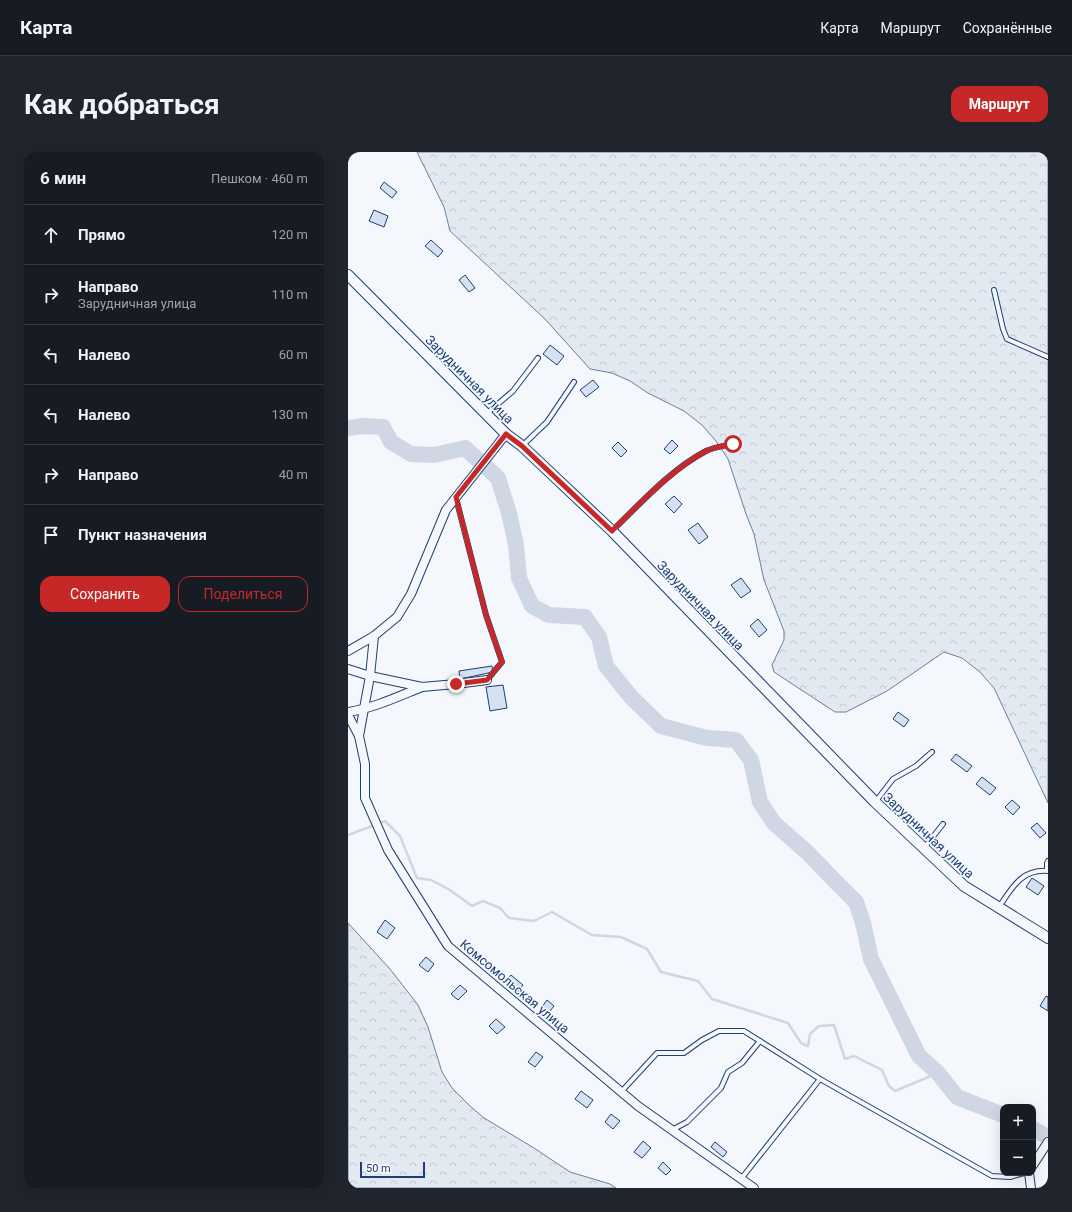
<!DOCTYPE html>
<html lang="ru">
<meta charset="utf-8">
<style>
body{margin:0;font-family:Roboto,sans-serif;background:#20242c;color:#f1f3f6}
.controls{position:absolute;right:12px;bottom:12px;display:grid;overflow:hidden;border-radius:8px;box-shadow:0 4px 16px #0002}
.controls button{width:36px;height:36px;display:grid;place-items:center;padding:0;border:0;border-bottom:1px solid #363941;background:#171b24;color:#f1f3f6;font:20px sans-serif}
.scale{position:absolute;left:12px;bottom:10px;width:65px;box-sizing:border-box;padding-left:4px;border:2px solid #1d3f73;border-top:0;font-size:11px;line-height:14px;white-space:nowrap;color:#1d3f73;-webkit-text-stroke:3px #f4f7fb;paint-order:stroke}
.stop{position:absolute;width:12px;height:12px;margin:-9px;border:3px solid #c62828;border-radius:50%;background:#fff}
.stop.end{background:#c62828;border-color:#fff;box-shadow:0 1px 4px #0008}
.list{margin:0;padding:0;list-style:none}
h2{display:flex;justify-content:space-between;align-items:center;height:52px;margin:0;padding:0 16px;font-size:17px}
h2 small{font-size:13px;font-weight:400;color:#9ea1a6}
.list li{display:grid;grid-template-columns:26px 1fr auto;gap:12px;align-items:center;box-sizing:border-box;height:60px;padding:0 16px;border-top:1px solid #363941}
.list b{display:block;font-size:15px;white-space:nowrap}
.list p{margin:0;font-size:13px;white-space:nowrap;color:#9ea1a6}
.list em{font-size:13px;font-style:normal;color:#9ea1a6}
.actions{display:flex;gap:8px;padding:12px 16px}
.actions a{flex:1;padding:9px 0;border:1px solid #c62828;border-radius:12px;text-align:center;font-size:14px;color:#c62828}
.actions .main{background:#c62828;color:#fff}
.icon{flex:none;width:22px;height:22px;fill:none;stroke:currentColor;stroke-width:2;stroke-linecap:round;stroke-linejoin:round}
.map{position:relative;flex:none;width:700px;height:1036px;overflow:hidden;border-radius:12px}
header{display:flex;align-items:center;gap:24px;box-sizing:border-box;height:56px;padding:0 20px;background:#171b24;border-bottom:1px solid #363941}
header strong{font-size:19px}
nav{display:flex;gap:22px;margin-inline-start:auto;font-size:14px}
.intro{display:flex;align-items:center;justify-content:space-between;box-sizing:border-box;height:96px;padding:0 24px}
h1{margin:0;font-size:28px}
.button{padding:10px 18px;border-radius:12px;background:#c62828;color:#fff;font-size:14px;font-weight:700}
main{display:flex;gap:24px;padding:0 24px}
aside{flex:1;background:#171b24;border-radius:12px;box-shadow:0 4px 16px #0002}
.map>svg:first-child{display:block}
.forest{fill:url(#forest-crowns);stroke:#687fa3}
.lines{fill:none;stroke-linecap:round;stroke-linejoin:round}
.stream{stroke:#cfd7e4;stroke-width:2.5}
.river{stroke:#cfd7e4;stroke-width:16}
.building{fill:#d5e0f0;stroke:#1d3f73}
.service-casing{stroke:#1d3f73;stroke-width:6}
.minor-casing{stroke:#1d3f73;stroke-width:10}
.tertiary-casing{stroke:#1d3f73;stroke-width:12}
.service{stroke:#f4f7fb;stroke-width:4}
.minor{stroke:#f4f7fb;stroke-width:8}
.tertiary{stroke:#f4f7fb;stroke-width:10}
.route{stroke:#c62828;stroke-width:5}
.labels{text-anchor:middle;stroke-width:3;stroke-linejoin:round;paint-order:stroke}
.street-label{font-size:13px;fill:#1d3f73;stroke:#f4f7fb}
</style>
<header>
<strong>Карта</strong>
<nav><a>Карта</a><a>Маршрут</a><a>Сохранённые</a></nav>
</header>
<div class="intro"><h1>Как добраться</h1><a class="button">Маршрут</a></div>
<main>
<aside>
<h2>6 мин<small>Пешком · 460 m</small></h2>
<ul class="list">
<li><svg class="icon" aria-label="ahead" viewBox="0 0 24 24"><path d="M12 20V5M6 11l6-6 6 6"/></svg><div><b>Прямо</b></div><em>120 m</em></li>
<li><svg class="icon" aria-label="right" viewBox="0 0 24 24"><path d="M7 20v-9h11M14 6l5 5-5 5"/></svg><div><b>Направо</b><p>Зарудничная улица</p></div><em>110 m</em></li>
<li><svg class="icon" aria-label="left" viewBox="0 0 24 24"><path d="M17 20v-9H6M10 6l-5 5 5 5"/></svg><div><b>Налево</b></div><em>60 m</em></li>
<li><svg class="icon" aria-label="left" viewBox="0 0 24 24"><path d="M17 20v-9H6M10 6l-5 5 5 5"/></svg><div><b>Налево</b></div><em>130 m</em></li>
<li><svg class="icon" aria-label="right" viewBox="0 0 24 24"><path d="M7 20v-9h11M14 6l5 5-5 5"/></svg><div><b>Направо</b></div><em>40 m</em></li>
<li><svg class="icon" aria-label="arrive" viewBox="0 0 24 24"><path d="M6 21V4h12l-3 4 3 4H6"/></svg><div><b>Пункт назначения</b></div></li>
</ul>
<div class="actions"><a class="main">Сохранить</a><a>Поделиться</a></div>
</aside>
<div class="map">
<svg width="700" height="1036" viewBox="0 0 700 1036">
<defs>
<pattern id="forest-crowns" width="20" height="18" patternUnits="userSpaceOnUse"><rect width="20" height="18" fill="#e3e9f0"/><path d="M2 6a3 3 0 1 1 6 0M12 15a3 3 0 1 1 6 0" fill="none" stroke="#c2c9d1"/></pattern>
</defs>
<rect width="100%" height="100%" fill="#f4f7fb"/>
<g class="forest">
<polygon points="69,0 700,0 700,651 646,536 632,520 614,506 596,500 539,539 498,560 487,560 426,520 424,513 436,488 436,479 416,428 406,382 398,362 380,307 368,289 354,273 336,259 300,241 282,229 264,221 242,217 197,167 102,79 96,55"/>
<polygon points="0,771 42,817 70,853 80,875 94,920 104,936 122,954 136,966 186,996 222,1020 262,1032 268,1036 0,1036"/>
</g>
<g class="lines">
<polyline class="stream" points="0,683 37,669 52,684 69,726 83,728 102,738 124,754 135,749 152,756 161,766 186,769 204,760 244,783 273,785 299,797 313,820 350,829 364,847 440,871 453,891 460,894 462,882 471,874 486,873 497,907 506,904 534,918 541,934 547,939 590,921"/>
<g class="river">
<polyline points="0,276 16,274 35,275 43,290 63,302 86,303 117,296 150,326 161,361 168,393 171,426 184,454 201,463 237,465 251,485 258,514 283,545 313,574 359,586 388,588 403,608 412,650 426,671 460,701 485,727 508,750 515,771 523,807 571,904 590,921 609,945 655,963"/>
<polyline points="685,977 700,985"/>
</g>
</g>
<g class="building">
<polygon points="36,30 49,40 44,46 32,36"/>
<polygon points="26,58 40,64 36,75 21,69"/>
<polygon points="83,88 95,99 90,105 77,94"/>
<polygon points="117,123 127,136 121,140 111,128"/>
<polygon points="202,193 216,204 209,213 195,202"/>
<polygon points="245,228 251,235 238,245 232,238"/>
<polygon points="324,288 330,294 322,302 316,297"/>
<polygon points="270,290 279,299 273,305 264,296"/>
<polygon points="326,344 334,352 326,361 317,352"/>
<polygon points="350,371 360,385 351,392 340,378"/>
<polygon points="393,426 403,439 393,446 383,433"/>
<polygon points="410,467 419,478 411,485 402,474"/>
<polygon points="144,514 145,520 112,527 111,519"/>
<polygon points="155,533 159,556 142,559 138,535"/>
<polygon points="550,560 561,568 556,575 545,567"/>
<polygon points="608,602 624,614 619,620 603,608"/>
<polygon points="634,625 648,636 642,643 628,632"/>
<polygon points="664,648 672,655 665,663 657,655"/>
<polygon points="689,671 698,681 692,686 683,676"/>
<polygon points="684,726 696,734 690,743 678,735"/>
<polygon points="37,768 47,776 39,787 29,780"/>
<polygon points="78,805 86,812 80,820 71,813"/>
<polygon points="163,823 175,833 169,841 157,830"/>
<polygon points="112,833 119,839 110,848 103,842"/>
<polygon points="698,844 700,845 700,859 692,854"/>
<polygon points="199,848 206,854 198,864 191,859"/>
<polygon points="148,867 157,875 149,882 141,874"/>
<polygon points="188,900 195,905 187,915 180,910"/>
<polygon points="233,939 245,948 239,956 227,947"/>
<polygon points="263,962 272,969 265,977 257,970"/>
<polygon points="295,989 303,996 294,1006 286,1000"/>
<polygon points="367,990 379,1000 375,1005 363,995"/>
<polygon points="315,1010 323,1018 318,1023 310,1016"/>
</g>
<g class="lines">
<g class="service-casing">
<g id="service">
<polyline points="646,138 655,177 659,187 700,205"/>
<polyline points="138,262 165,239 190,206"/>
<polyline points="174,294 199,270 226,230"/>
<polyline points="108,346 138,463 154,510 139,528"/>
<path d="M264,379c29,-28 58,-61 94,-80 8,-4 19,-5 27,-7"/>
<polyline points="528,649 545,627 568,614 584,600"/>
<polyline points="576,696 595,672"/>
<polyline points="699,718 699,711 700,709"/>
<path d="M651,755c13,-19 22,-38 49,-36"/>
<polyline points="273,940 309,901 336,901 354,888 371,879 396,879 472,927 644,1024 662,1025 676,1021"/>
<polyline points="324,978 339,970 373,936 380,920 394,911 412,889"/>
<polyline points="393,1027 472,927"/>
</g>
</g>
<g class="minor-casing">
<g id="minor">
<polyline points="26,484 22,524 11,584 17,612 17,646 40,698 100,794 290,954 406,1036"/>
<polyline points="0,499 26,484 49,465 63,442 98,358 158,282"/>
<polyline points="0,517 22,524 74,535 108,532 139,528"/>
<path d="M0,560c26,-4 49,-15 74,-25"/>
<polyline points="0,563 11,584"/>
<polyline points="685,1013 700,990"/>
<polyline points="681,1021 683,1036"/>
</g>
</g>
<g class="tertiary-casing">
<polyline id="tertiary" points="0,123 158,282 174,294 264,379 527,650 616,734 700,786"/>
</g>
<use href="#service" class="service"/>
<use href="#minor" class="minor"/>
<use href="#tertiary" class="tertiary"/>
</g>
<g class="lines">
<path class="route" d="M108,532l31,-4 15,-18 -16,-47 -30,-118 50,-63 16,12 90,85c28,-28 58,-60 94,-80 8,-4 18,-5 27,-7"/>
</g>
<g class="labels">
<g class="street-label">
<text transform="translate(122 227) rotate(45)" y="5">Зарудничная улица</text>
<text transform="translate(353 453) rotate(46)" y="5">Зарудничная улица</text>
<text transform="translate(581 683) rotate(43)" y="5">Зарудничная улица</text>
<text transform="translate(167 834) rotate(40)" y="5">Комсомольская улица</text>
</g>
</g>
</svg>
<div class="controls">
<button>+</button>
<button>−</button>
</div>
<div class="scale">50 m</div>
<div class="stop" style="left:385px;top:292px"></div>
<div class="stop end" style="left:108px;top:532px"></div>
</div>
</main>
